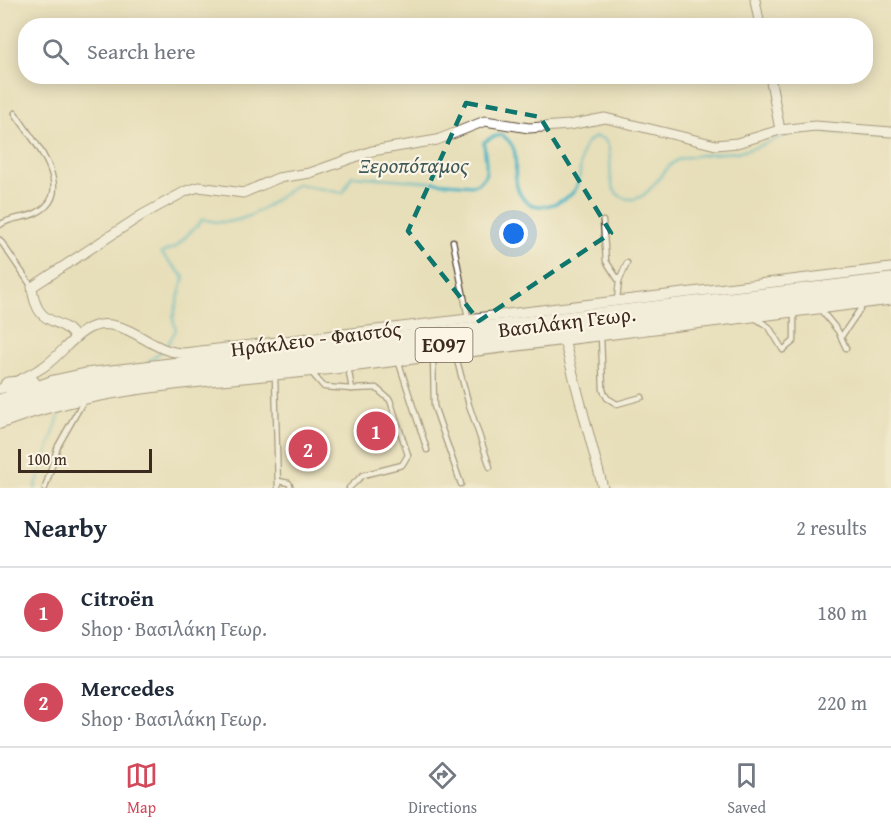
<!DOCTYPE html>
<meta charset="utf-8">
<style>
body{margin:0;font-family:"Gentium Book Plus",serif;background:#f2f2f3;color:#1f2937}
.scale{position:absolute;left:18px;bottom:15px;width:134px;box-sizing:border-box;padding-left:6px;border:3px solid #3b2a1e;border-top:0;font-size:16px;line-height:21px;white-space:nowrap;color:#3b2a1e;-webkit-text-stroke:4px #fcf5e5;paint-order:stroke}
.you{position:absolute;left:514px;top:234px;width:21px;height:21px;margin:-15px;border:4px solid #fff;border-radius:50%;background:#1a73e8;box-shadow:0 0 0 9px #1a73e833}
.badge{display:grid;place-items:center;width:39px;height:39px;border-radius:50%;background:#d1495b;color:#fff;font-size:20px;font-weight:700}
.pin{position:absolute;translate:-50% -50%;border:3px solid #fff;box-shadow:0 2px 6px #0006}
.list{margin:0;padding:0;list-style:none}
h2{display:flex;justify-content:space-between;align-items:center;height:78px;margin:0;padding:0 24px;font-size:26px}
h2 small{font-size:20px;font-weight:400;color:#747a83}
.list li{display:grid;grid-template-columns:39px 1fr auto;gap:18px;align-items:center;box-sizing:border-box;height:90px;padding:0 24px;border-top:2px solid #e0e1e3}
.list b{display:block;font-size:22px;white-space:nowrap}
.list p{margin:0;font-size:20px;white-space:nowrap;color:#747a83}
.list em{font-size:20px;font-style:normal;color:#747a83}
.icon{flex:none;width:33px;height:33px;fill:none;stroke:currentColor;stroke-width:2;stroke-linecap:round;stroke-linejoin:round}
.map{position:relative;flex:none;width:891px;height:488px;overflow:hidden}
.search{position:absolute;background:#fff;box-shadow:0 3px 15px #0003;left:18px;right:18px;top:18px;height:66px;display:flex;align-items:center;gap:15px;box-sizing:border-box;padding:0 21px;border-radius:24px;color:#747a83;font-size:22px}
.sheet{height:258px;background:#fff}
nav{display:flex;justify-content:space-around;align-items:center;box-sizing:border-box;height:84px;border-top:2px solid #e0e1e3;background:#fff;font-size:16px;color:#747a83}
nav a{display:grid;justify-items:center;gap:3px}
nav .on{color:#d1495b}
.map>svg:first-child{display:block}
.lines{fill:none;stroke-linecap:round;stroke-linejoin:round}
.stream{stroke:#47b4c3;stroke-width:3}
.lane-casing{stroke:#554535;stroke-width:7}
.street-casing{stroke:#554535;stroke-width:11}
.primary-casing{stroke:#554535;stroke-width:17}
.lane{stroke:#fff;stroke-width:4.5}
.street{stroke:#fff;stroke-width:9}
.primary{stroke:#fff;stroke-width:15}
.marked{fill:none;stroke:#0f766e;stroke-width:4.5;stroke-dasharray:12 8;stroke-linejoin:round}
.labels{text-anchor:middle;stroke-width:4.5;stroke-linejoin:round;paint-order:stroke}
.shield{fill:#fcf5e5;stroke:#75675a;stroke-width:1.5}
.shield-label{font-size:20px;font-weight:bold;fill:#3b2a1e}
.street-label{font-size:21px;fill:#3b2a1e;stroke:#fcf5e5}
.water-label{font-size:22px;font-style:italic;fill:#3f5a58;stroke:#fcf5e5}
</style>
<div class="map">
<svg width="891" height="488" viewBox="0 0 891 488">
<rect width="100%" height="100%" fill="#fcf5e5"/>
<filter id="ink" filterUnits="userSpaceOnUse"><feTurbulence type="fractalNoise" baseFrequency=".0167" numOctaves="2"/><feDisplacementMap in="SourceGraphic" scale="12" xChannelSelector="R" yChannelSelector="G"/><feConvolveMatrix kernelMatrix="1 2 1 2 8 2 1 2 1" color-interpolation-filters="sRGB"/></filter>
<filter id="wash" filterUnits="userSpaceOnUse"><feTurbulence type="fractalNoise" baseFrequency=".008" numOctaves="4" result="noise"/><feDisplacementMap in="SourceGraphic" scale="24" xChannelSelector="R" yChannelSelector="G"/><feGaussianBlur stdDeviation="1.35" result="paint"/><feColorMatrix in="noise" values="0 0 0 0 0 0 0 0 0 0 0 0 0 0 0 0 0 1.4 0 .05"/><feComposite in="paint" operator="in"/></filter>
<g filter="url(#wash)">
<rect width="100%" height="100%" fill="#e7dfba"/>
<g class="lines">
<g class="stream">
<path d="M166,347l10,-17 -3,-12 11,-41 -23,-24 15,-6 27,-28c37,12 66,-14 94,-35l46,9 9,-17 121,9c21,-7 11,-26 11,-43l8,-5 10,-2c21,14 10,32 15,51 7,27 34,23 52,10 21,-15 1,-50 27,-59l8,2c13,14 -2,49 18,58 27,12 38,-31 58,-38 19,-6 44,-5 63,-8 17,-3 31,-13 48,-17 32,-7 68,2 100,3"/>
<polyline points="148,362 162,351"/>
<polyline points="35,488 62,407"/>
</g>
</g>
</g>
<g filter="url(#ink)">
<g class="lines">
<g class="lane-casing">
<g id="lane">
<polyline points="603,221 606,261 619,281 617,300"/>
<path d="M0,225c10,-8 24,-6 36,-12 44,-21 -5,-75 -21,-100"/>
<polyline points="0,240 32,287"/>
<polyline points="453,241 468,318"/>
<polyline points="619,281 627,263"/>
<polyline points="820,309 838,331 846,348"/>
<polyline points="755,318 769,327 783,350 794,341 794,313"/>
<polyline points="601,336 603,390 607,398 617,404 642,397"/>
<polyline points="841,337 863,305"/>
<polyline points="455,353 469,405 490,467"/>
<polyline points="433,356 434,406 461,484"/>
<polyline points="398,360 427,450"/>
<polyline points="348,367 352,389 376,388 390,400 408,455 402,465 363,475 349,488"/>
<polyline points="311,372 324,387 352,389"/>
<polyline points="275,376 278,488"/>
<polyline points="278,481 289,483 291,488"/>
<polyline points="45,488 58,446 84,400"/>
</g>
</g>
<g class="street-casing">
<g id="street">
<polyline points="755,0 760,26"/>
<polyline points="770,76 780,130"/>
<path d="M75,338c-14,-24 -38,-7 -43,-51l110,-72 44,-24 13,-4 44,6 35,-15 32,-5 62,-22 65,-11 48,-19 44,7 40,-3 36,-7 111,27 21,-2 43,-13 35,-4 76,6"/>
<polyline points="564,340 603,488"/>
<path d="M0,389c16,-7 32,-14 46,-24 20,-14 36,-45 65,-40 27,4 45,28 73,28l707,-85"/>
<path d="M0,424c106,-41 222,-42 334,-55 186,-23 371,-47 557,-69"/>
</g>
</g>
<g class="primary-casing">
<g id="primary">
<polyline points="8,385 32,383"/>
<polyline points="0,402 54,383 86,376 891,281"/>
<polyline points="0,414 57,394 89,387 891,291"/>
</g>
</g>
<use href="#lane" class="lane"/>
<use href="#street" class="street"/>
<use href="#primary" class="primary"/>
</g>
</g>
<path d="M0 0H891V488H0ZM466,103l74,14 71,116 -132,88 -71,-90z" fill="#e7dfba" fill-opacity=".55" fill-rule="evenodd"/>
<path class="marked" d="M466,103l74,14 71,116 -132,88 -71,-90z"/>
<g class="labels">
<rect class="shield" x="415.5" y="328" width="57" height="34" rx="4.5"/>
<g class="shield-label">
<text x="444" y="352">ΕΟ97</text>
</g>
<g class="street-label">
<text transform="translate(567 322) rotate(-7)" y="7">Βασιλάκη Γεωρ.</text>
<text transform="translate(316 339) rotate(-7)" y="7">Ηράκλειο - Φαιστός</text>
</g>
<g class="water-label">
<text x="414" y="173">Ξεροπόταμος</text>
</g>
</g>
</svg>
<div class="scale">100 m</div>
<div class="you"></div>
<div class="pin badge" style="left:376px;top:431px">1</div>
<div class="pin badge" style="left:308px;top:449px">2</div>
<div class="search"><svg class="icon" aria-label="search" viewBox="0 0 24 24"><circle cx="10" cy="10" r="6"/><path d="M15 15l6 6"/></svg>Search here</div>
</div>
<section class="sheet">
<h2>Nearby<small>2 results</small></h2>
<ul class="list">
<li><span class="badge">1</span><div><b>Citroën</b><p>Shop · Βασιλάκη Γεωρ.</p></div><em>180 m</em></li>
<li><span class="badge">2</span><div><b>Mercedes</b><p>Shop · Βασιλάκη Γεωρ.</p></div><em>220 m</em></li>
</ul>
</section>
<nav>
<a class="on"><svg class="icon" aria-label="map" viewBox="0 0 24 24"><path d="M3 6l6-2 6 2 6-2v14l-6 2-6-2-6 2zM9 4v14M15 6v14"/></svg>Map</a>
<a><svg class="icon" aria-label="directions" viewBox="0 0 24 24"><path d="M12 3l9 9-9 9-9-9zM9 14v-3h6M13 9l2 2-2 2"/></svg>Directions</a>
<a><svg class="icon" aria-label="saved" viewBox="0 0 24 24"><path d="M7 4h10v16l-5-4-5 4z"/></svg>Saved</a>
</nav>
